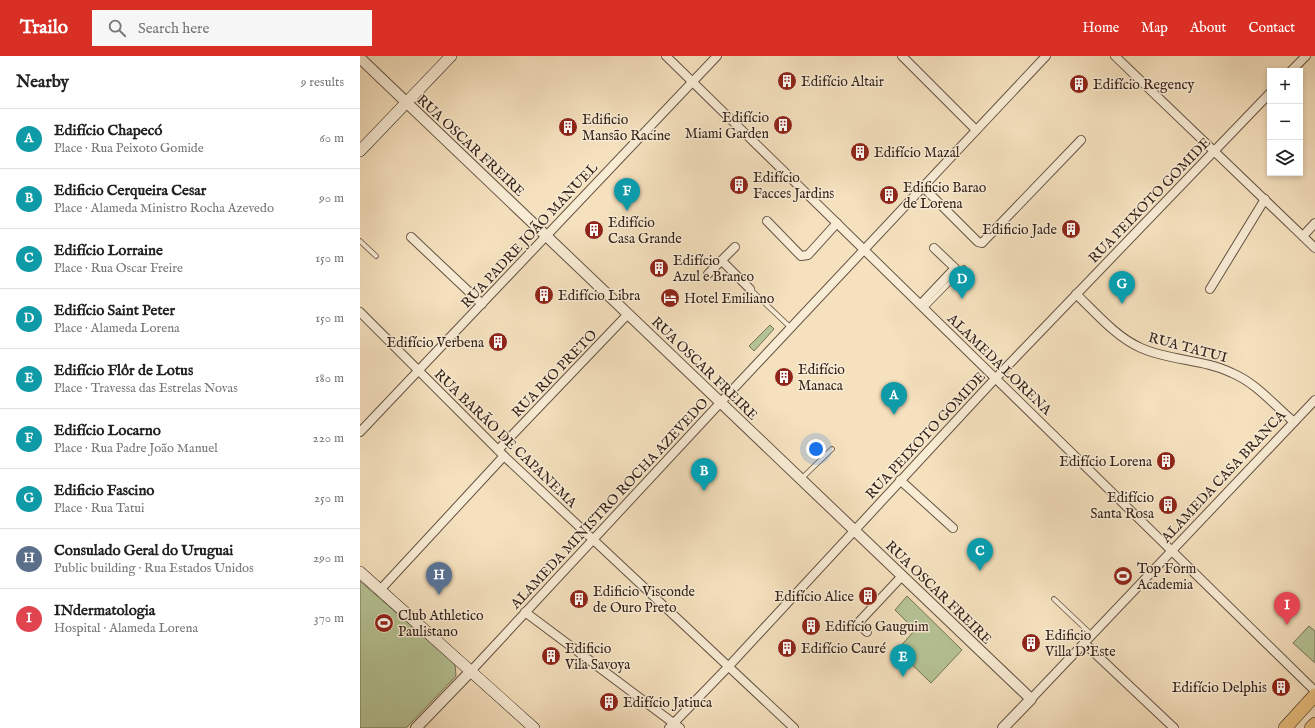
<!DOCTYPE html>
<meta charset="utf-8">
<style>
body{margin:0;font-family:"IM FELL English",serif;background:#f6f6f6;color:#222}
.controls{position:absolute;right:12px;top:12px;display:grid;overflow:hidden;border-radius:0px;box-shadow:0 2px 6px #0003}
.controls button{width:36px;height:36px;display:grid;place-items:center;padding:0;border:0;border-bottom:1px solid #e0e0e0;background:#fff;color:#222;font:20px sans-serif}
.you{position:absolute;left:456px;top:393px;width:14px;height:14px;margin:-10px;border:3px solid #fff;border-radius:50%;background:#1a73e8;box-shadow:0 0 0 6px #1a73e833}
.badge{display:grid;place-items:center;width:26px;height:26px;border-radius:50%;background:#d93025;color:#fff;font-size:13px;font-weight:700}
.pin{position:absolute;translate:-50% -33px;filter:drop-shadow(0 1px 2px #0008)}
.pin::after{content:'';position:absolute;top:21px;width:14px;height:12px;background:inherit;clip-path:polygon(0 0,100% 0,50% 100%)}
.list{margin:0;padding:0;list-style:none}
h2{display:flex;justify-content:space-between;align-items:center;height:52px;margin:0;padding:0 16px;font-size:17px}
h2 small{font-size:13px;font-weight:400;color:#767676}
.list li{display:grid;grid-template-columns:26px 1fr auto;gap:12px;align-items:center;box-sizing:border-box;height:60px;padding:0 16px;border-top:1px solid #e0e0e0}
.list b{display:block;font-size:15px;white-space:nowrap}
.list p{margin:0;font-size:13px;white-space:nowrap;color:#767676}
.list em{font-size:13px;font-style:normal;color:#767676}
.icon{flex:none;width:22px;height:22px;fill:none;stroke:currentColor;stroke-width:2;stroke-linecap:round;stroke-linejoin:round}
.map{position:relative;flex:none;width:955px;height:672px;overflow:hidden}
header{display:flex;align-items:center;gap:24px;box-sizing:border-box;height:56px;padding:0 20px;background:#d93025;color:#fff}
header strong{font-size:19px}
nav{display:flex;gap:22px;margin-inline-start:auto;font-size:14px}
.search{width:280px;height:36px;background:#f6f6f6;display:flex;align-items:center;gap:10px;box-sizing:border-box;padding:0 14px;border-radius:0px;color:#767676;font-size:15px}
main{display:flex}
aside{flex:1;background:#fff}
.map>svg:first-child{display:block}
.green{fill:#b6c496;stroke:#767358}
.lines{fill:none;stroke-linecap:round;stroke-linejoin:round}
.service-casing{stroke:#655243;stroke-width:5.5}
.minor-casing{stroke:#655243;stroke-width:10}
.tertiary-casing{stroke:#655243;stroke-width:12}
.secondary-casing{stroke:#35221a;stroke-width:12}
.primary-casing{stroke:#35221a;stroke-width:14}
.service{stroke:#f8ecd5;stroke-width:4}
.minor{stroke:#f8ecd5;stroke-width:8}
.tertiary{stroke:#f8ecd5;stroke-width:10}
.secondary{stroke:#f8ecd5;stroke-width:11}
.primary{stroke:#eac07f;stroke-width:13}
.labels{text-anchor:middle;stroke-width:3;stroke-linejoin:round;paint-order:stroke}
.poi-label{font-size:14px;fill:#35221a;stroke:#f8ecd5;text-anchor:start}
.street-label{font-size:14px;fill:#35221a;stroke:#f8ecd5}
</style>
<header>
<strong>Trailo</strong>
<div class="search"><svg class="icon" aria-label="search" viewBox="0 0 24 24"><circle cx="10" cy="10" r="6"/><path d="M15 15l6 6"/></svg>Search here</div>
<nav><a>Home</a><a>Map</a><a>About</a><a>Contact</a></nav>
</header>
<main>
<aside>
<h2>Nearby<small>9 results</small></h2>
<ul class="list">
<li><span class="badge" style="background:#0f9aa8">A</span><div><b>Edifício Chapecó</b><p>Place · Rua Peixoto Gomide</p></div><em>60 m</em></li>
<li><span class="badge" style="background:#0f9aa8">B</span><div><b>Edificio Cerqueira Cesar</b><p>Place · Alameda Ministro Rocha Azevedo</p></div><em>90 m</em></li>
<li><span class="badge" style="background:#0f9aa8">C</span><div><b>Edifício Lorraine</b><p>Place · Rua Oscar Freire</p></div><em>150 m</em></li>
<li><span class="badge" style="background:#0f9aa8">D</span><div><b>Edifício Saint Peter</b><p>Place · Alameda Lorena</p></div><em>150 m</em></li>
<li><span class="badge" style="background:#0f9aa8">E</span><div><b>Edifício Flôr de Lotus</b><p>Place · Travessa das Estrelas Novas</p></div><em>180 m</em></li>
<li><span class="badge" style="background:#0f9aa8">F</span><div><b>Edifício Locarno</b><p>Place · Rua Padre João Manuel</p></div><em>220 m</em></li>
<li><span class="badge" style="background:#0f9aa8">G</span><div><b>Edificio Fascino</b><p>Place · Rua Tatui</p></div><em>250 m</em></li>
<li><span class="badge" style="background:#5c6f8a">H</span><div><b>Consulado Geral do Uruguai</b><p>Public building · Rua Estados Unidos</p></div><em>290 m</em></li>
<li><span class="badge" style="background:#e0444e">I</span><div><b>INdermatologia</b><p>Hospital · Alameda Lorena</p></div><em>370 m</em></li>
</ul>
</aside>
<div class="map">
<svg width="955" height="672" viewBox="0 0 955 672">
<rect width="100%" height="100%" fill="#f5e1be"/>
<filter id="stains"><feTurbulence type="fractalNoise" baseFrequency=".005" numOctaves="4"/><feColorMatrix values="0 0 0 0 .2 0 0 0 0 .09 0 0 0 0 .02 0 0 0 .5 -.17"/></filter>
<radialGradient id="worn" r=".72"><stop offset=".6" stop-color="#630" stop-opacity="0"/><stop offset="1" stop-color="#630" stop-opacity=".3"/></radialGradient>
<g class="green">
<polygon points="410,269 414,273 394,295 389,290"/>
<polygon points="0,525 95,608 96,620 46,672 0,672"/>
<polygon points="547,540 602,594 571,627 537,594 555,574 535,554"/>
<polygon points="949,570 955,575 955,607 933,587"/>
</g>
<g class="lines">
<g class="service-casing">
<g id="service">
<polyline points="0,185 16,200"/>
<polyline points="390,233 431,272"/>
<polyline points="565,252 604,212"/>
<polyline points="441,423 472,393"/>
<polyline points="694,543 732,579"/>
</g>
</g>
<g class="minor-casing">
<g id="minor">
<polyline points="306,0 955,635"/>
<polyline points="542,0 616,74"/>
<polyline points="755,0 955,192"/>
<polyline points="931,15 946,0"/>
<polyline points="563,131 618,186 622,187 721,84"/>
<polyline points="407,165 441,200 448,199 477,167"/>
<polyline points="943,180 955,167"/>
<polyline points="51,181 122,248"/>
<polyline points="362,205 390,233"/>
<polyline points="348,218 375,191"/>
<polyline points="850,233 905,143"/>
<path d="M716,238c20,19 40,43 65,54 29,13 63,11 91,25 24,10 42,32 62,49"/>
<polyline points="561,248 595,212 574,192"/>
<polyline points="0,256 144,400 434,672"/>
<polyline points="0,376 357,0"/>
<polyline points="138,394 268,258"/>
<polyline points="540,424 593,472"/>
<polyline points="20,534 144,400"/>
<polyline points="165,556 320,672"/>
<polyline points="507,576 498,567 542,520"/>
<polyline points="724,587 814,672"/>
<polyline points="111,615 361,346 686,0"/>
<polyline points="671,643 955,344"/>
<polyline points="309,672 369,610 632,326 910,37"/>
</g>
</g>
<g class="tertiary-casing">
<g id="tertiary">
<polyline points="0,2 671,643 643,672"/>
<polyline points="56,672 111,615"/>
</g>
</g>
<g class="secondary-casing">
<g id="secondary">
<polyline points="0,95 91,0"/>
<polyline points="0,516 174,672"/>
</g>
</g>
<g class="primary-casing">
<g id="primary">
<polyline points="925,672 955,639"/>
<polyline points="951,672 955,668"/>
</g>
</g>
<use href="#service" class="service"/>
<use href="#minor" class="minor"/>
<use href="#tertiary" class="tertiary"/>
<use href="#secondary" class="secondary"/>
<use href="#primary" class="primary"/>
</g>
<defs>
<g id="building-disc" transform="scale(1)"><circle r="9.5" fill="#8f2418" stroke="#f8ecd5"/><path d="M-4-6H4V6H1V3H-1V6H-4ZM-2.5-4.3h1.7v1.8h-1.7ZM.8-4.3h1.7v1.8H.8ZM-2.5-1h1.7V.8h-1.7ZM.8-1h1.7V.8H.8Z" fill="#fff"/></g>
<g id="hotel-disc" transform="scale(1)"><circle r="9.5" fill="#8f2418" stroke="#f8ecd5"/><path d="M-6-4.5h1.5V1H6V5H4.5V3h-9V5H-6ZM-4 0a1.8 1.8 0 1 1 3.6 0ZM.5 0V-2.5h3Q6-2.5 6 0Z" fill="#fff"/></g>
<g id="stadium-disc" transform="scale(1)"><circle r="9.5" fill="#8f2418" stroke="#f8ecd5"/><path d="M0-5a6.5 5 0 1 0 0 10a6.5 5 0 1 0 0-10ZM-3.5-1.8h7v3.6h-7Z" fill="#fff"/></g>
</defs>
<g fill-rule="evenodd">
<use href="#building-disc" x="427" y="25"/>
<use href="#building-disc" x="719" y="28"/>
<use href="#building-disc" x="423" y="69"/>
<use href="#building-disc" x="208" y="71"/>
<use href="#building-disc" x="500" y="96"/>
<use href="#building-disc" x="379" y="129"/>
<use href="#building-disc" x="529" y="139"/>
<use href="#building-disc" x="711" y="173"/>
<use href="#building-disc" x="234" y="174"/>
<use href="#building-disc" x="299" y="212"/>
<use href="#building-disc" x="184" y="239"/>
<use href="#hotel-disc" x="310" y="242"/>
<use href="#building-disc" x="138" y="286"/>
<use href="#building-disc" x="424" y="321"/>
<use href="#building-disc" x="806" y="405"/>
<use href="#building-disc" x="808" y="449"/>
<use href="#stadium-disc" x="763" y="520"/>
<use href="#building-disc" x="508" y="540"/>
<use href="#building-disc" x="219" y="543"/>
<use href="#stadium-disc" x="24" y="567"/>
<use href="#building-disc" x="451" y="570"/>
<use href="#building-disc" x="671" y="587"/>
<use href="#building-disc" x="427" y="592"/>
<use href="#building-disc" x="191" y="600"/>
<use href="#building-disc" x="921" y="631"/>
<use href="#building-disc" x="249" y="646"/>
</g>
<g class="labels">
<g class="poi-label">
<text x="441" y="30">Edifício Altair</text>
<text x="733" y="33">Edifício Regency</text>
<text x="409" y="66" text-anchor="end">Edifício<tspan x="409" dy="16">Miami Garden</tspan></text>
<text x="222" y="68">Edificio<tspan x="222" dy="16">Mansão Racine</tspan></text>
<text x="514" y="101">Edifício Mazal</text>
<text x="393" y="126">Edifício<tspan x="393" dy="16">Facces Jardins</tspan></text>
<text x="543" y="136">Edificio Barao<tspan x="543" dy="16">de Lorena</tspan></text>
<text x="248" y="171">Edifício<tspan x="248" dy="16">Casa Grande</tspan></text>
<text x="697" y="178" text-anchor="end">Edificio Jade</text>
<text x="313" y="209">Edifício<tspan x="313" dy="16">Azul e Branco</tspan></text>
<text x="198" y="244">Edifício Libra</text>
<text x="324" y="247">Hotel Emiliano</text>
<text x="124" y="291" text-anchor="end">Edifício Verbena</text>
<text x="438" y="318">Edifício<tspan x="438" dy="16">Manaca</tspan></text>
<text x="792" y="410" text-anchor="end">Edifício Lorena</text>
<text x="794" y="446" text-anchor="end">Edifício<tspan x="794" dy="16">Santa Rosa</tspan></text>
<text x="777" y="517">Top Form<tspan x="777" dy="16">Academia</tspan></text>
<text x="233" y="540">Edificio Visconde<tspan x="233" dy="16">de Ouro Preto</tspan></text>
<text x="494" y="545" text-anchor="end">Edifício Alice</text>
<text x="38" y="564">Club Athletico<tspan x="38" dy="16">Paulistano</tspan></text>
<text x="465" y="575">Edifício Gauguim</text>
<text x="685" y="584">Edificio<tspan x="685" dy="16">Villa D'Este</tspan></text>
<text x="205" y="597">Edificio<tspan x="205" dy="16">Vila Savoya</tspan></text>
<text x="441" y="597">Edifício Cauré</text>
<text x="907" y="636" text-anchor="end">Edifício Delphis</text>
<text x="263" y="651">Edifício Jatiuca</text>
</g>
<g class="street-label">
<text transform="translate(111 89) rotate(43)" y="5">RUA OSCAR FREIRE</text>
<text transform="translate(789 144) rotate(-46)" y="5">RUA PEIXOTO GOMIDE</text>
<text transform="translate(169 179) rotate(-47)" y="5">RUA PADRE JOÃO MANUEL</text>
<text transform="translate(828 291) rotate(15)" y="5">RUA TATUI</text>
<text transform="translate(640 308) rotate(44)" y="5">ALAMEDA LORENA</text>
<text transform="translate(345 312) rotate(44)" y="5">RUA OSCAR FREIRE</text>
<text transform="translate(194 317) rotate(-46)" y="5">RUA RIO PRETO</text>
<text transform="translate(565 379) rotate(-47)" y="5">RUA PEIXOTO GOMIDE</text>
<text transform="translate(146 382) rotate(44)" y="5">RUA BARÃO DE CAPANEMA</text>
<text transform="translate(863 420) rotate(-47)" y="5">ALAMEDA CASA BRANCA</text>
<text transform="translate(249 447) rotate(-47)" y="5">ALAMEDA MINISTRO ROCHA AZEVEDO</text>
<text transform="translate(579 536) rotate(44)" y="5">RUA OSCAR FREIRE</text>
</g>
</g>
<rect width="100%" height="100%" filter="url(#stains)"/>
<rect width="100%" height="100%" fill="url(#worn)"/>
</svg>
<div class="controls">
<button>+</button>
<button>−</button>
<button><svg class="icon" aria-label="layers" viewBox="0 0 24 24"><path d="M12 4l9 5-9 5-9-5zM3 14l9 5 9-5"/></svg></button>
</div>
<div class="you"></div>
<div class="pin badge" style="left:534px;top:359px;background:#0f9aa8">A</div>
<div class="pin badge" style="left:344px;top:435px;background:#0f9aa8">B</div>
<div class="pin badge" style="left:620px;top:515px;background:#0f9aa8">C</div>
<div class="pin badge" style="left:602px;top:243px;background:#0f9aa8">D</div>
<div class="pin badge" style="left:543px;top:621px;background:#0f9aa8">E</div>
<div class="pin badge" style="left:267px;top:155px;background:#0f9aa8">F</div>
<div class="pin badge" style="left:762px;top:248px;background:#0f9aa8">G</div>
<div class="pin badge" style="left:79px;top:539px;background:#5c6f8a">H</div>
<div class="pin badge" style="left:927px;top:569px;background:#e0444e">I</div>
</div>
</main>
